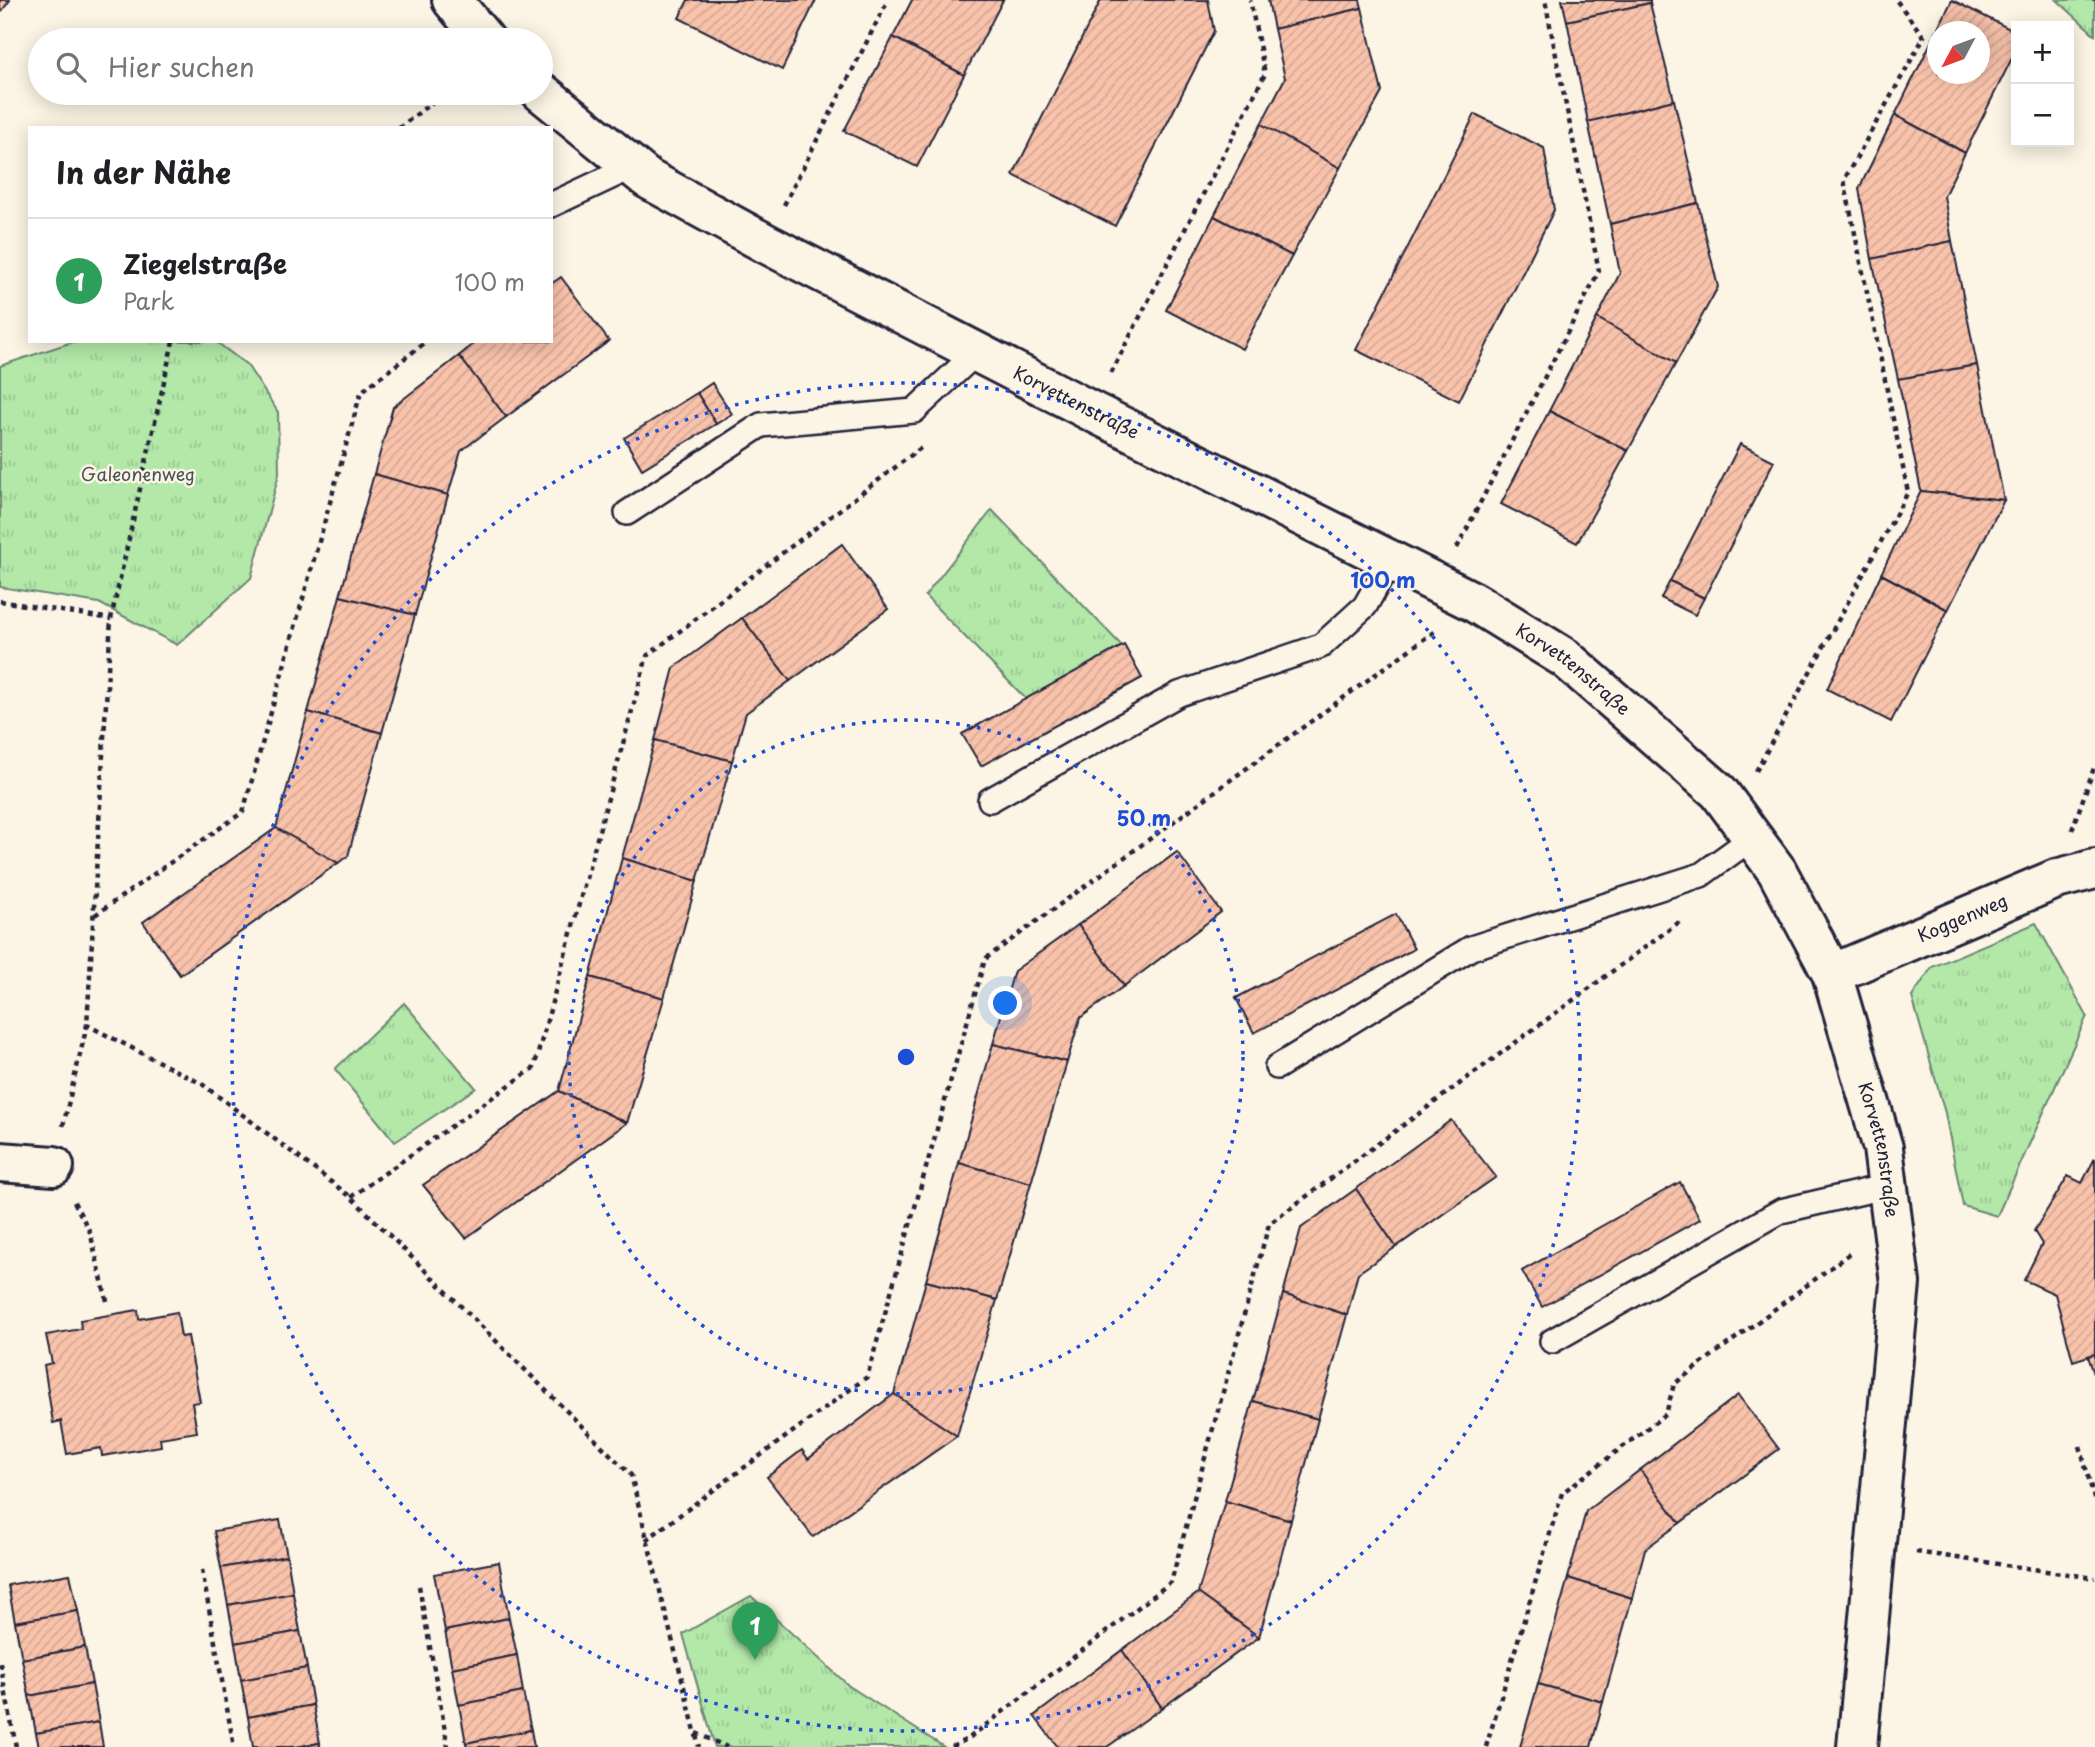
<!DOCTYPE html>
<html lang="de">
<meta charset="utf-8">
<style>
body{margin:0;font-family:"Playpen Sans",sans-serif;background:#f2f2f2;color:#202124}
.controls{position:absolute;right:21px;top:21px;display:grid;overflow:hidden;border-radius:0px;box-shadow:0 4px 18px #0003}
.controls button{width:63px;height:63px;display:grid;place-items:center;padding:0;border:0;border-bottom:2px solid #e0e0e0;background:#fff;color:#202124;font:35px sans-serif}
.compass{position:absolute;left:1927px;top:21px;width:63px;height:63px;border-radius:50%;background:#fff;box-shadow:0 4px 18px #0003;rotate:229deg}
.you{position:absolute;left:1006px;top:1004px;width:24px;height:24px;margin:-18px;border:5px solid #fff;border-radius:50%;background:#1a73e8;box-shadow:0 0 0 10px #1a73e833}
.badge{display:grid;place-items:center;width:46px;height:46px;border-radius:50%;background:#111827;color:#fff;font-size:23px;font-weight:700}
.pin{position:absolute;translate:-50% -58px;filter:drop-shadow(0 2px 4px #0008)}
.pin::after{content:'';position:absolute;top:37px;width:24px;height:21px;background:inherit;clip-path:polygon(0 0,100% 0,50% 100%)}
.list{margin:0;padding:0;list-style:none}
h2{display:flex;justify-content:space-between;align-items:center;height:91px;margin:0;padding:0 28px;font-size:30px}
h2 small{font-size:23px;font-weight:400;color:#757577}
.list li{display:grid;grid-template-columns:46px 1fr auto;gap:21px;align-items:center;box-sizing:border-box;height:126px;padding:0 28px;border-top:2px solid #e0e0e0}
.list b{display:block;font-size:26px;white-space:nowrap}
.list p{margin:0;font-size:23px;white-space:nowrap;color:#757577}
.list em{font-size:23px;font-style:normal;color:#757577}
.icon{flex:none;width:38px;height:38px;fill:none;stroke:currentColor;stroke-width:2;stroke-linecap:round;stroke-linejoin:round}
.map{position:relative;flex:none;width:2095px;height:1747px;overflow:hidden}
.search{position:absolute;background:#fff;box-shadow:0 4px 18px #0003;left:28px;top:28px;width:525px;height:77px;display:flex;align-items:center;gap:18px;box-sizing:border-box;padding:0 24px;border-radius:38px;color:#757577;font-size:26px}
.panel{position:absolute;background:#fff;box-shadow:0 4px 18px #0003;left:28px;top:126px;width:525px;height:217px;border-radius:0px}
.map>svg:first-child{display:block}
.grass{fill:url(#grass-tufts);stroke:#6a8572;stroke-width:2}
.building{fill:url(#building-hatch);stroke:#22223b;stroke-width:2;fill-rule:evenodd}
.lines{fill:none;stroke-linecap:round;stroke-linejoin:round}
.lane-casing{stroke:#22223b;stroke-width:28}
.street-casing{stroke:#22223b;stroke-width:44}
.path{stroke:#22223b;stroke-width:4.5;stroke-dasharray:5 5;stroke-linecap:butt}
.lane{stroke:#fcf5e5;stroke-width:23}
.street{stroke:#fcf5e5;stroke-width:38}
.ring{fill:none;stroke:#1d4ed8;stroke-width:3.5;stroke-dasharray:3.5 7}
.labels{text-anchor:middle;stroke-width:5;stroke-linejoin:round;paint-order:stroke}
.street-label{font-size:18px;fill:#22223b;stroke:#fcf5e5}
.park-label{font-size:18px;fill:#465456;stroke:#fcf5e5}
.centre{fill:#1d4ed8;stroke:#fcf5e5;stroke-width:3.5}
.ring-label{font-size:21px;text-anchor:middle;font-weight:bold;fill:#1d4ed8;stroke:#fcf5e5;stroke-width:5;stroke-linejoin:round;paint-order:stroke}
</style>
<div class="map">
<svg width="2095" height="1747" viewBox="0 0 2095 1747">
<defs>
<pattern id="grass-tufts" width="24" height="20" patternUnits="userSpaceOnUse" patternTransform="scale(1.75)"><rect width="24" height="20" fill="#b3e8a9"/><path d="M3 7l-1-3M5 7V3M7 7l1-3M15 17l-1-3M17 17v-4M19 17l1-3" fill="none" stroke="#9ac792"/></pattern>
<pattern id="building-hatch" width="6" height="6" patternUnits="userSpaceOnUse" patternTransform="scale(1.75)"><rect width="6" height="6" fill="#f9c3ab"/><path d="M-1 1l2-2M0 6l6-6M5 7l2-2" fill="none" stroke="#d5a794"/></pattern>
</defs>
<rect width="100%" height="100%" fill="#fcf5e5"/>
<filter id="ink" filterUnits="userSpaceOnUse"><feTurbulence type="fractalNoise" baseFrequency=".0143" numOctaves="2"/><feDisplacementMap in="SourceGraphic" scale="14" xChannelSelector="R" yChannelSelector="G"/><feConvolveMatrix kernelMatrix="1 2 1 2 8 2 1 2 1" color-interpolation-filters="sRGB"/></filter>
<g filter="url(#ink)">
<g class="grass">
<polygon points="2057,0 2095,0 2095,35"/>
<polygon points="75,341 215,341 247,365 278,412 279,474 251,578 177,645 99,603 0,587 0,366"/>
<polygon points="992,510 1122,646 1026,699 925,596"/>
<polygon points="2036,923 2087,1016 1997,1216 1963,1206 1945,1113 1912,997 1932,967"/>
<polygon points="404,1003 476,1088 395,1142 335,1069"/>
<polygon points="751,1596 849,1686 944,1747 715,1747 683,1634"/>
</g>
<g class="building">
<polygon points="0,0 10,0 0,14"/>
<polygon points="688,0 816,0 782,70 679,18"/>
<polygon points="912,0 1003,0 964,75 893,37"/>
<polygon points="1101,0 1208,0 1214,31 1115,226 1013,175"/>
<polygon points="1268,0 1360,0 1362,8 1274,29"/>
<polygon points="1562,0 1650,0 1650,3 1567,21"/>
<path d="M1952,0l64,32v18l-51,103 -70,-38zM1938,32h42v42h-42z"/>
<polygon points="1650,3 1674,100 1588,122 1567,21"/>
<polygon points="1362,8 1382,92 1340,168 1261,124 1285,78 1274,29"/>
<polygon points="893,37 964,75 917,167 844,131"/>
<polygon points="1674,100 1698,203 1610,224 1588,122"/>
<polygon points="1475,114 1544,148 1554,210 1459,401 1356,350"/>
<polygon points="1895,115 1965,153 1944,196 1952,241 1872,259 1859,189"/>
<polygon points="1261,124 1340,168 1292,256 1214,216"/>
<polygon points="1698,203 1718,287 1676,363 1597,318 1620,273 1610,224"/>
<polygon points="1214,216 1292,256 1242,349 1166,310"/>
<polygon points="1952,241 1977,365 1898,379 1872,259"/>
<polygon points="561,277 609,341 506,417 459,356 477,341 551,341 551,284"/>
<polygon points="1597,318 1676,363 1628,451 1549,411"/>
<polygon points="459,356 506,417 461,451 448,495 374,474 393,407"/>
<polygon points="1977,365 2004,500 1921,491 1898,379"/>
<polygon points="712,383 732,414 716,424 697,393"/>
<polygon points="697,393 716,424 642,469 624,438"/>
<polygon points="1549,411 1628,451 1577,543 1501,504"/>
<polygon points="1740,444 1774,461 1704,598 1670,581"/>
<polygon points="374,474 448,495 415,615 340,596"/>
<polygon points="1921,491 2004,500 1948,610 1881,574"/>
<polygon points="842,544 888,609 790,681 742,618"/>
<polygon points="1881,574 1948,610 1891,722 1827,689"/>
<polygon points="1670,581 1704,598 1695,615 1661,598"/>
<polygon points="340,596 415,615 382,733 308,712"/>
<polygon points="742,618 790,681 746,713 732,761 655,740 674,668"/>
<polygon points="1124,645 1142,678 981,766 962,734"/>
<polygon points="308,712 382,733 348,856 338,863 276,828"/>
<polygon points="655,740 732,761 697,881 622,858"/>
<polygon points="276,828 338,863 180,975 143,922"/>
<polygon points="1177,852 1221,912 1124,986 1078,925"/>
<polygon points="622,858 697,881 664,998 590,977"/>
<polygon points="1396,914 1414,949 1254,1033 1236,998"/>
<polygon points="1078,925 1124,986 1080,1018 1067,1062 993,1044 1014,971"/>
<polygon points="590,977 664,998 627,1123 559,1091"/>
<polygon points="993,1044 1067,1062 1031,1183 959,1163"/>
<polygon points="559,1091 627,1123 466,1238 423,1185"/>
<polygon points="1451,1120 1496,1177 1396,1247 1356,1189"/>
<polygon points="2095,1158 2095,1354 2073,1361 2055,1294 2024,1280 2042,1244 2034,1231 2068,1176 2082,1183"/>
<polygon points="959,1163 1031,1183 997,1300 926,1281"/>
<polygon points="1680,1182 1700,1219 1542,1307 1522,1271"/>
<polygon points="1356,1189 1396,1247 1358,1273 1347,1315 1283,1294 1301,1228"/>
<polygon points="926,1281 997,1300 957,1436 894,1394"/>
<polygon points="1283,1294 1347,1315 1318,1419 1253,1401"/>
<polygon points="138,1310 139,1319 177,1312 181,1337 188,1336 200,1402 192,1403 197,1432 160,1438 161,1446 102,1456 101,1448 67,1454 61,1421 53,1423 44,1365 52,1363 46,1335 81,1329 80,1320"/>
<polygon points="2095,1354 2095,1377 2088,1356"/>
<polygon points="894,1394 957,1436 813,1537 767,1477 802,1450 808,1459"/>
<polygon points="1738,1395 1779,1449 1680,1523 1640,1470"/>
<polygon points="1253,1401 1318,1419 1291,1520 1225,1501"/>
<polygon points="1640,1470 1680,1523 1645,1549 1632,1598 1568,1578 1586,1511"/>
<polygon points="1225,1501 1291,1520 1259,1637 1198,1593"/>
<polygon points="280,1520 287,1556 221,1568 214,1531"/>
<polygon points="287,1556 293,1593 228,1605 221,1568"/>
<polygon points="499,1562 509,1618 445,1631 434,1574"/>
<polygon points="70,1574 78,1611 15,1622 8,1585"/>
<polygon points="1568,1578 1632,1598 1603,1702 1538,1684"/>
<polygon points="293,1593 300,1631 235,1643 228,1605"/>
<polygon points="1198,1593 1259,1637 1162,1708 1122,1650"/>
<polygon points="78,1611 85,1647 22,1659 15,1622"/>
<polygon points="509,1618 517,1655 452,1668 445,1631"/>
<polygon points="300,1631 307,1668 241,1680 235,1643"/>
<polygon points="85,1647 92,1684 29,1696 22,1659"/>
<polygon points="1122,1650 1162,1708 1107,1747 1058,1747 1034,1716"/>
<polygon points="517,1655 523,1692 459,1705 452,1668"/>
<polygon points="307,1668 313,1705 248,1717 241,1680"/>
<polygon points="92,1684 99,1722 36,1733 29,1696"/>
<polygon points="1538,1684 1603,1702 1591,1747 1520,1747"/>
<polygon points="523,1692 531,1730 466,1743 459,1705"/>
<polygon points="313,1705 320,1743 296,1747 253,1747 248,1717"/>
<polygon points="99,1722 103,1747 39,1747 36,1733"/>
<polygon points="531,1730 534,1747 467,1747 466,1743"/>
<polygon points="320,1743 320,1747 296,1747"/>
</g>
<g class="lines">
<g class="lane-casing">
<g id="lane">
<polyline points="551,205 632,167"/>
<polyline points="627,513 761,425 914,411 976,353"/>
<polyline points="990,800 1179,694 1321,646 1365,606 1391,560"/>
<polyline points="1277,1067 1471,948 1701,875 1752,838"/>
<polyline points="1552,1341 1781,1211 1888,1186"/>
</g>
</g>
<g class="street-casing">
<g id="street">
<polyline points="452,0 485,40"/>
<path id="s1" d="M541,92l107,87 117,64 326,168 383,191 91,56 154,134 58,79 55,103 51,174 17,135 -43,464"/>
<path id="s2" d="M1832,974l224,-95 39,-10"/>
<polyline points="0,1162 54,1166"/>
</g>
</g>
<g class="path">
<polyline points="2095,0 2095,1"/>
<polyline points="399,128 444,93"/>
<polyline points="784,205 888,0"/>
<polyline points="173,341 111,619 87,1025 202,1084 351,1197 631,1475 699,1747"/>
<polyline points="1111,373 1265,74 1250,0"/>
<polyline points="1457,548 1599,271 1545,0"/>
<polyline points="0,601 111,619"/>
<polyline points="1756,771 1908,492 1844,180 1924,37 1896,0"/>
<polyline points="2072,830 2095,765"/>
<polyline points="95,915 243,812 361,392 427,341"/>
<polyline points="63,1126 87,1025"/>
<polyline points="351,1197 534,1068 647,656 922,447"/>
<polyline points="74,1202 90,1232 107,1301"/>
<polyline points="2080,1446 2095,1502"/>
<polyline points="646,1540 867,1377 985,959 1435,631"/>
<polyline points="1916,1552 2095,1578"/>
<polyline points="202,1570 234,1747"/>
<polyline points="419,1586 448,1747"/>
<polyline points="0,1663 16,1747"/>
<polyline points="696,1733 727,1747"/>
<polyline points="952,1747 969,1738 1171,1582 1269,1224 1682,920"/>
<polyline points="1486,1747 1562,1493 1666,1414 1674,1384 1853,1251"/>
</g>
<use href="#lane" class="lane"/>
<use href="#street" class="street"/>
</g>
</g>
<g class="ring">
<circle cx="906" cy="1057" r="337"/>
<circle cx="906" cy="1057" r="674"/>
</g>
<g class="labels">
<g class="street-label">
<text dy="6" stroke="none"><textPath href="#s1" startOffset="621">Korvettenstraße</textPath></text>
<text dy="6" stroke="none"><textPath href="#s1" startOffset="1186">Korvettenstraße</textPath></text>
<text dy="6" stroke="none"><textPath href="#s2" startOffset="142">Koggenweg</textPath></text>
<text dy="6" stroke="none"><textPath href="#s1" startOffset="1774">Korvettenstraße</textPath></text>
</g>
<g class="park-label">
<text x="138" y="481">Galeonenweg</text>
</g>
</g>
<circle cx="906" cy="1057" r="10" class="centre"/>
<g class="ring-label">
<text x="1383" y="588">100 m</text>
<text x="1144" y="826">50 m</text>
</g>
</svg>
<div class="controls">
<button>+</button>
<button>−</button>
</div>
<svg class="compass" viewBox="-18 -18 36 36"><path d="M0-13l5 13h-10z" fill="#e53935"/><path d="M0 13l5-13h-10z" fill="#757577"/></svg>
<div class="you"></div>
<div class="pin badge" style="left:755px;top:1660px;background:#2e9e5b">1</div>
<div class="search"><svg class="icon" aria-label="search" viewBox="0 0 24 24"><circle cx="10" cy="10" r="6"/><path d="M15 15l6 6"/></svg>Hier suchen</div>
<section class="panel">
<h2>In der Nähe<small></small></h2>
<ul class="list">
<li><span class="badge" style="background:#2e9e5b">1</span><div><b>Ziegelstraße</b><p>Park</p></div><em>100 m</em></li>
</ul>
</section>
</div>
